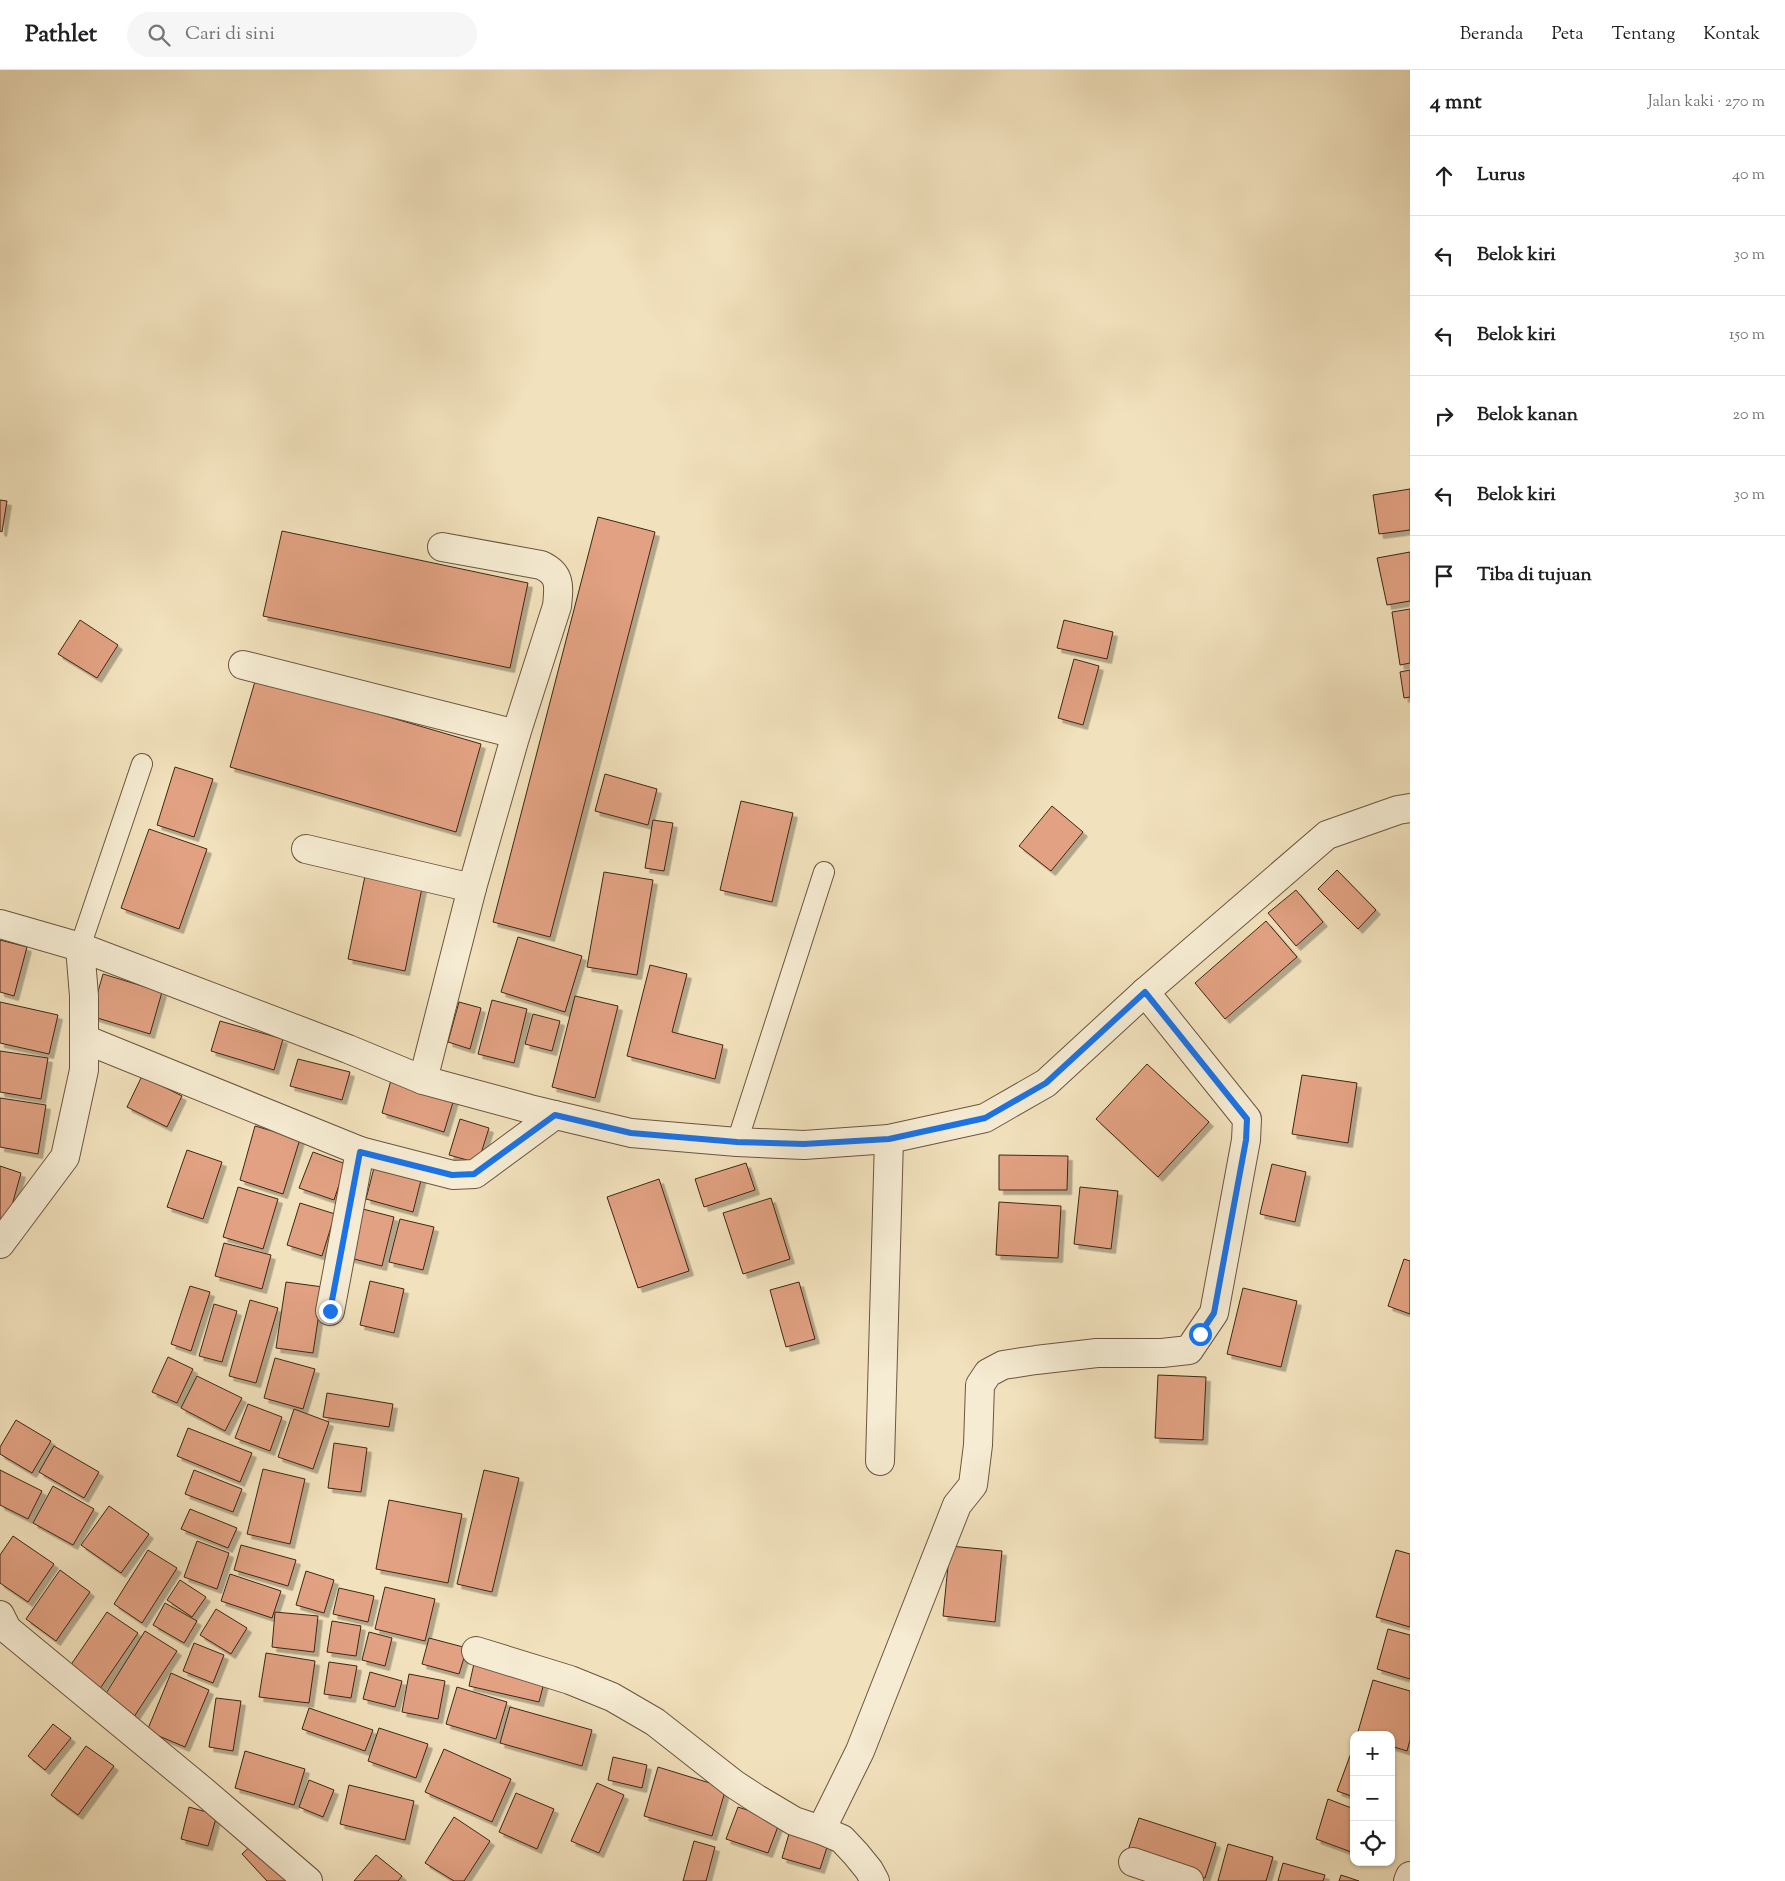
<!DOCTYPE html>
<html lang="id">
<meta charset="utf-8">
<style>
body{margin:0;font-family:"Sorts Mill Goudy",serif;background:#f6f6f6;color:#202124}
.controls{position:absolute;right:15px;bottom:15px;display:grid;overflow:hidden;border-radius:10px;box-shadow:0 1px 4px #0004}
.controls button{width:45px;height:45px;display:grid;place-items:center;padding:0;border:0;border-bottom:1px solid #e0e0e0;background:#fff;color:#202124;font:25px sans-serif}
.stop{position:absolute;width:15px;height:15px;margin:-11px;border:4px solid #1a73e8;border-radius:50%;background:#fff}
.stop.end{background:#1a73e8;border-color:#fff;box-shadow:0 1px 5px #0008}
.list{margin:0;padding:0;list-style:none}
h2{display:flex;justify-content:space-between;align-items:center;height:65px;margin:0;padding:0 20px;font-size:21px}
h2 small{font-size:16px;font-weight:400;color:#757577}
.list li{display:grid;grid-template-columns:32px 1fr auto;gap:15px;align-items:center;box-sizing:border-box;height:80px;padding:0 20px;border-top:1px solid #e0e0e0}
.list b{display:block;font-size:19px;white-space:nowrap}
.list em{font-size:16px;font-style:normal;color:#757577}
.icon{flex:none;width:28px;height:28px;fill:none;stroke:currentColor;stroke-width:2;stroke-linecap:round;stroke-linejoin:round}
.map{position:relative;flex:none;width:1410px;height:1811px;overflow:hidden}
header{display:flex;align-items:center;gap:30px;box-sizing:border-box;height:70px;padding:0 25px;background:#fff;border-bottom:1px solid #e0e0e0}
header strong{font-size:24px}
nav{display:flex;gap:28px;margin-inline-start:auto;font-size:18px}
.search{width:350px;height:45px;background:#f6f6f6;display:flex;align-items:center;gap:12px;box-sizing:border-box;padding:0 18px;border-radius:28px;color:#757577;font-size:19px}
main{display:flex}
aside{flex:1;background:#fff}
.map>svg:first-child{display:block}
.building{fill:#e1a182;stroke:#402613;filter:url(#shadow)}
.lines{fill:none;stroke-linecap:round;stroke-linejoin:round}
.lane-casing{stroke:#6c553d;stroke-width:22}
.street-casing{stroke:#6c553d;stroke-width:30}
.lane{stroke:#f6ecd3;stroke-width:20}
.street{stroke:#f6ecd3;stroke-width:28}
.route{stroke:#1a73e8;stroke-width:6}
</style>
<header>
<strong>Pathlet</strong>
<div class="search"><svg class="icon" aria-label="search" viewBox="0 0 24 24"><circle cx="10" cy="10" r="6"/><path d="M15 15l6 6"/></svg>Cari di sini</div>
<nav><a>Beranda</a><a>Peta</a><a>Tentang</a><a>Kontak</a></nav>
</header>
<main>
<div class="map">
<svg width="1410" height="1811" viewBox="0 0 1410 1811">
<defs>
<filter id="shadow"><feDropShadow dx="4.5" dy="4.5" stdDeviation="0" flood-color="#0004"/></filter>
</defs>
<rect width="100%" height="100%" fill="#f1e1bc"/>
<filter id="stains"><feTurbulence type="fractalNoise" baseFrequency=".004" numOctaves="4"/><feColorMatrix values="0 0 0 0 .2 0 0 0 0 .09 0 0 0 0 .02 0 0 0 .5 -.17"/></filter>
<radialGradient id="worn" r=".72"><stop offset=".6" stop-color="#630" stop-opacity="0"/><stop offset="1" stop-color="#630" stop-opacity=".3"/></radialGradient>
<g class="building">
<polygon points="1410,419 1410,460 1379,464 1373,425"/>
<polygon points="0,430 7,431 2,462 0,461"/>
<polygon points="598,447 655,462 550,867 493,852"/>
<polygon points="282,461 528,513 510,598 263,546"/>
<polygon points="1410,482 1410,531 1387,535 1377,488"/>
<polygon points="1410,539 1410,593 1400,595 1392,542"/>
<polygon points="80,550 118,575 97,608 58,584"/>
<polygon points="1064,550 1113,562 1107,589 1057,578"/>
<polygon points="1074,589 1099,596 1083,655 1058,648"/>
<polygon points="1410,600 1410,627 1404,628 1400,602"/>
<polygon points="256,608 481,674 456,762 230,697"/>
<polygon points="175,697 213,709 194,767 157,755"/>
<polygon points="605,704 657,719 648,755 595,741"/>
<polygon points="741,731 793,743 772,832 720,820"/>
<polygon points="1052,736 1083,762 1051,801 1019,776"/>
<polygon points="653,750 673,753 664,801 645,798"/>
<polygon points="149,759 207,779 179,859 121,838"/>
<polygon points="1337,800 1376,840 1358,859 1318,819"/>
<polygon points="604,802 653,810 637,905 587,897"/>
<polygon points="365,806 422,818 405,901 348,889"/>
<polygon points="1296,820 1323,852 1296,876 1268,843"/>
<polygon points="1266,851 1297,887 1225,949 1195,913"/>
<polygon points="518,867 582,886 565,942 501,922"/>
<polygon points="0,870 27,877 14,926 0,922"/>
<polygon points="650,895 687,904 672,962 723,975 715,1009 627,986"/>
<polygon points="103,904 162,922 150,964 91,946"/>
<polygon points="575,926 618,936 595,1028 552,1017"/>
<polygon points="492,930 527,939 514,993 478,984"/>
<polygon points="0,932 58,945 49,984 0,973"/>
<polygon points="459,932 481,938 470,979 448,972"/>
<polygon points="533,944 560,951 552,981 525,974"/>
<polygon points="220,951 283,969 274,1000 211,981"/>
<polygon points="0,981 48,988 41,1029 0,1022"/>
<polygon points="298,989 350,1002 342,1030 290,1016"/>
<polygon points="1147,994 1209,1052 1158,1107 1096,1049"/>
<polygon points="1302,1005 1357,1013 1348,1073 1292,1064"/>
<polygon points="142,1006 182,1026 167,1057 127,1037"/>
<polygon points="391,1010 454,1029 444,1062 382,1043"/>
<polygon points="0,1028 46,1035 38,1084 0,1077"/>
<polygon points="460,1049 489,1058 478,1093 449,1085"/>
<polygon points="255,1056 300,1069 283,1124 240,1110"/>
<polygon points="187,1080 222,1092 203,1149 167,1137"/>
<polygon points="313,1082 346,1094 334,1130 299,1118"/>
<polygon points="999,1085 1068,1086 1067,1120 999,1120"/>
<polygon points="376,1090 423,1102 413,1142 366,1129"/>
<polygon points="746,1093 755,1120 704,1137 695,1109"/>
<polygon points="1272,1094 1306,1102 1295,1152 1260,1144"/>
<polygon points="0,1096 21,1103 4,1164 0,1163"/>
<polygon points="659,1109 689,1201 638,1218 607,1127"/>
<polygon points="238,1117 278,1129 263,1179 223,1167"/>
<polygon points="1080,1117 1118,1121 1111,1179 1074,1174"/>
<polygon points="771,1128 790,1189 743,1204 723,1143"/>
<polygon points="999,1132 1061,1136 1058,1188 996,1185"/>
<polygon points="300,1133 335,1144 322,1186 287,1175"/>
<polygon points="355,1137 394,1147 382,1196 342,1186"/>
<polygon points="400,1149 434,1157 423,1200 389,1192"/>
<polygon points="224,1173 271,1185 262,1219 215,1206"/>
<polygon points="1404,1189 1410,1191 1410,1244 1388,1236"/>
<polygon points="370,1211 404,1219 394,1263 360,1255"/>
<polygon points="286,1212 323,1217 313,1283 276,1278"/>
<polygon points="799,1212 815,1269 786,1277 770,1220"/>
<polygon points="190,1216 210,1222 191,1281 171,1274"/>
<polygon points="1243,1218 1297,1231 1281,1297 1227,1284"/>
<polygon points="250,1230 278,1238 256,1313 229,1306"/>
<polygon points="214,1234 237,1241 222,1292 199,1286"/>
<polygon points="168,1287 193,1299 177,1333 152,1322"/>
<polygon points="275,1288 315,1299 303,1339 264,1328"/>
<polygon points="1158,1305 1206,1307 1203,1370 1155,1368"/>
<polygon points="197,1306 242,1328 225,1361 181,1338"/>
<polygon points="327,1323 393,1334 389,1357 323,1347"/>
<polygon points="248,1334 282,1347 270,1381 235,1368"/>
<polygon points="294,1339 329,1352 313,1399 278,1387"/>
<polygon points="16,1350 51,1371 32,1403 0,1384 0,1377"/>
<polygon points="188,1358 252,1383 240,1412 177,1386"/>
<polygon points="334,1373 367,1378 361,1422 328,1418"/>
<polygon points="54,1376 99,1402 84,1428 39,1402"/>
<polygon points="263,1399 305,1409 290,1474 247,1464"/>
<polygon points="0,1400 42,1421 28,1449 0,1435"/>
<polygon points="194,1400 242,1419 233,1442 185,1424"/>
<polygon points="484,1400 519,1408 492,1522 457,1514"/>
<polygon points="53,1416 94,1439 73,1475 33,1453"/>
<polygon points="389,1430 462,1444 448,1513 376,1499"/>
<polygon points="109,1436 149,1464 121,1503 81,1475"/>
<polygon points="190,1439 237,1458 228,1478 181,1459"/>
<polygon points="13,1466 54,1494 28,1532 0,1513 0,1485"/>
<polygon points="197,1471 229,1483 217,1519 184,1507"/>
<polygon points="241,1475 296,1490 288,1516 234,1500"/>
<polygon points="950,1476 1002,1481 995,1552 943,1546"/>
<polygon points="148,1480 177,1498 142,1553 114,1534"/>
<polygon points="1396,1480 1410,1484 1410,1557 1376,1547"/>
<polygon points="60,1500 90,1522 56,1571 26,1549"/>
<polygon points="306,1501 334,1510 324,1543 296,1535"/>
<polygon points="230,1504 281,1521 272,1548 221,1531"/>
<polygon points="180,1510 206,1527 192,1547 167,1530"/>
<polygon points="385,1517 435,1529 425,1571 375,1559"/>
<polygon points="339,1518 374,1526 368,1552 333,1544"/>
<polygon points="165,1533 197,1551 184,1573 153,1555"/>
<polygon points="216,1539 247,1558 231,1584 200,1565"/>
<polygon points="107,1542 138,1563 99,1620 68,1599"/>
<polygon points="275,1542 318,1546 314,1582 272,1577"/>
<polygon points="332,1551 361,1556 356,1586 327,1582"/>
<polygon points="1388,1559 1410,1565 1410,1609 1377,1599"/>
<polygon points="145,1561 177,1581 130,1653 100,1633"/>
<polygon points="369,1562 392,1568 385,1596 362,1590"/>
<polygon points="429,1568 467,1578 459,1604 422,1594"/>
<polygon points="194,1573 224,1585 213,1613 183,1601"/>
<polygon points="266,1583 315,1591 309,1633 259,1627"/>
<polygon points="475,1589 546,1605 539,1632 469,1616"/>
<polygon points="329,1592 357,1596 351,1628 324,1624"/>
<polygon points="370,1602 402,1611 395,1637 363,1629"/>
<polygon points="171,1603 209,1620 185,1677 147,1661"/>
<polygon points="409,1604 445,1611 438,1649 402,1642"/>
<polygon points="1373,1610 1410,1621 1410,1670 1407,1681 1391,1676 1391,1665 1357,1665"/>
<polygon points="457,1617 507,1632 496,1669 446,1654"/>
<polygon points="216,1628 241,1631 233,1681 209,1677"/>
<polygon points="510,1637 592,1660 582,1696 500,1673"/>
<polygon points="309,1638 373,1660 365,1681 302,1659"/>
<polygon points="53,1654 71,1668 45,1700 28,1686"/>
<polygon points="379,1658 428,1674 416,1708 368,1691"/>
<polygon points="1354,1675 1354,1727 1337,1721"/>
<polygon points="86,1676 114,1696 78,1745 51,1725"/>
<polygon points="444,1679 511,1709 492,1752 425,1722"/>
<polygon points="245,1681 305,1699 294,1735 235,1718"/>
<polygon points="613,1687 647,1695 642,1718 608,1710"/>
<polygon points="658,1697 726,1718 712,1766 644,1746"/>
<polygon points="309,1710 334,1720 323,1747 299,1737"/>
<polygon points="597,1713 624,1725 599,1783 571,1771"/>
<polygon points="349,1715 414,1731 405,1770 340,1754"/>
<polygon points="516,1723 554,1739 537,1779 499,1762"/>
<polygon points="1328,1729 1354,1739 1354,1783 1316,1769"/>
<polygon points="189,1737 217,1745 208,1776 181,1769"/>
<polygon points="738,1737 780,1751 768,1783 726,1769"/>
<polygon points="454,1747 490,1771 464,1811 454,1811 425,1793"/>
<polygon points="1139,1748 1216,1773 1205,1808 1127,1783"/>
<polygon points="791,1757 830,1768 820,1799 782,1788"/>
<polygon points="256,1771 294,1811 267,1811 242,1784"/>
<polygon points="694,1771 715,1777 706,1811 683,1811"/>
<polygon points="1228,1774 1273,1787 1266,1811 1218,1811"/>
<polygon points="376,1785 402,1806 398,1811 354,1811"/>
<polygon points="1283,1793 1325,1805 1323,1811 1278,1811"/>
<polygon points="1341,1805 1359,1811 1339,1811"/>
</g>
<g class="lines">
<g class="lane-casing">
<g id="lane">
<polyline points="80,877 142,694"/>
<polyline points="737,1072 824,802"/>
</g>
</g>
<g class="street-casing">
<g id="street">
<polyline points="243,595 516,664"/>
<polyline points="306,779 472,818"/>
<polyline points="0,854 80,877 348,979 423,1010 530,1039 631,1063 737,1072 804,1075 889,1069 985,1048 1046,1013 1145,922 1327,765 1398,740 1410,738"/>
<polyline points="84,969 360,1081 330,1241"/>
<path d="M423,1010l49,-192 44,-154 41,-128c2,-20 4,-32 -16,-41l-99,-18"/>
<polyline points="360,1081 453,1105 475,1104 555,1045"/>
<polyline points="0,1174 65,1087 84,1000 84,926 80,877"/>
<polyline points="880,1391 889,1069"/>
<polyline points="0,1545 7,1559 202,1720 308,1811"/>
<polyline points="476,1581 570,1610 612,1627 655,1652 734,1714 757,1729 794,1751 821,1760 842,1769 856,1784 869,1800 875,1811"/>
<polyline points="821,1760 860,1681 957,1435 973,1415 978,1375 980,1315 988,1303 1003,1295 1036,1290 1097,1283 1162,1283 1189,1280 1214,1243 1246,1070 1247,1049 1145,922"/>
<polyline points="1133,1792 1189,1811"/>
<polyline points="1408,1811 1410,1806"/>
</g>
</g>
<use href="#lane" class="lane"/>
<use href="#street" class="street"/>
</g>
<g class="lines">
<polyline class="route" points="330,1241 360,1082 452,1105 474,1104 555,1045 631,1063 737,1072 804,1074 889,1069 985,1048 1046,1013 1145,922 1247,1049 1246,1070 1214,1243 1200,1264"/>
</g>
<rect width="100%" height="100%" filter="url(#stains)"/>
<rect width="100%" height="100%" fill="url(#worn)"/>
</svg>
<div class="controls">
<button>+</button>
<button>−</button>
<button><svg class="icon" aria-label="locate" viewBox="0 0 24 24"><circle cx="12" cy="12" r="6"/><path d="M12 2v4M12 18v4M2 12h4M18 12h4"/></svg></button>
</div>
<div class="stop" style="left:1200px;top:1264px"></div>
<div class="stop end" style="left:330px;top:1241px"></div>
</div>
<aside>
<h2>4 mnt<small>Jalan kaki · 270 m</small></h2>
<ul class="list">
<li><svg class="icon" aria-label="ahead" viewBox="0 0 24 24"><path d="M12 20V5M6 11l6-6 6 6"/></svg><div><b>Lurus</b></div><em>40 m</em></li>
<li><svg class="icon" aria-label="left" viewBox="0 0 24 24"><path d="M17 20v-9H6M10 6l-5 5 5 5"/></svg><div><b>Belok kiri</b></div><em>30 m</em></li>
<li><svg class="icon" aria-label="left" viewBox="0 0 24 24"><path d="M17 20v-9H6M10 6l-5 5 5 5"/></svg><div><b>Belok kiri</b></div><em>150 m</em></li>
<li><svg class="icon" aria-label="right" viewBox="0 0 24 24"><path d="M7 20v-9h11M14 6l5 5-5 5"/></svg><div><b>Belok kanan</b></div><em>20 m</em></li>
<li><svg class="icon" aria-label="left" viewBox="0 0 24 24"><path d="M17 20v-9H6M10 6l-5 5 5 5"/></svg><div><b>Belok kiri</b></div><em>30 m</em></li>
<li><svg class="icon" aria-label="arrive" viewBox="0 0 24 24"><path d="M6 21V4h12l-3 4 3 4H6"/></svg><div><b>Tiba di tujuan</b></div></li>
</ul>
</aside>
</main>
